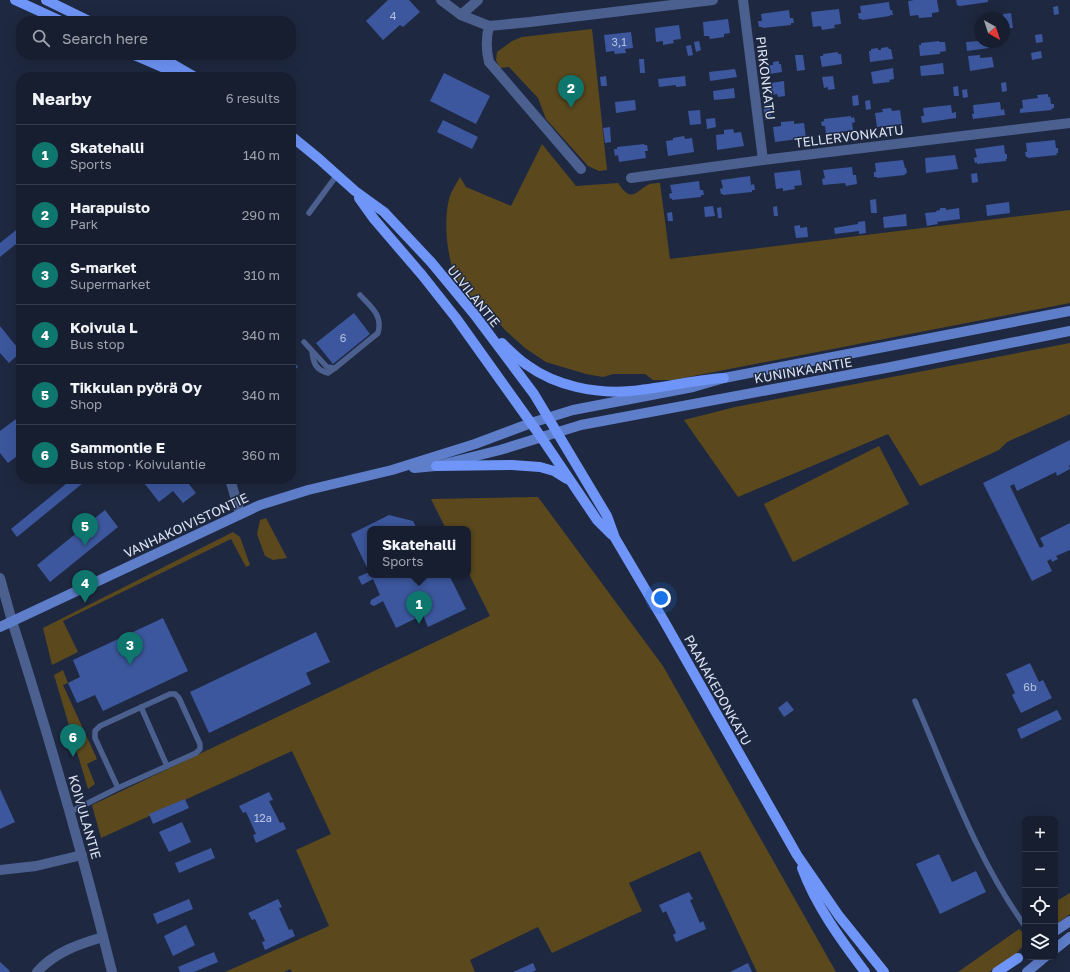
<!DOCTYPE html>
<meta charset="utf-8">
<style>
body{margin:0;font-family:"Golos Text",sans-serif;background:#232b3c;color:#f1f3f6}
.controls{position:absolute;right:12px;bottom:12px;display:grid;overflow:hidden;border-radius:8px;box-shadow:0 4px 16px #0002}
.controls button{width:36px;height:36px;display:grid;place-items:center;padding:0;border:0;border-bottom:1px solid #353c4c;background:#161e30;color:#f1f3f6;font:20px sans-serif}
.compass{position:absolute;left:974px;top:12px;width:36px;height:36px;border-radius:50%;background:#161e30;box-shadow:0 4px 16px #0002;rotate:141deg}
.you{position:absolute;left:661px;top:598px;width:14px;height:14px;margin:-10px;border:3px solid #fff;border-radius:50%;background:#1a73e8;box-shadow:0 0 0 6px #1a73e833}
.badge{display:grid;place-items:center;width:26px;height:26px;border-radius:50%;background:#0f766e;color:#fff;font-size:13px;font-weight:700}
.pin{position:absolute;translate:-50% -33px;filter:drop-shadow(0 1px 2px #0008)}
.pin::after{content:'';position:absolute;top:21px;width:14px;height:12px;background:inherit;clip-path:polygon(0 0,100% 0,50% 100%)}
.popup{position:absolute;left:367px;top:526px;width:104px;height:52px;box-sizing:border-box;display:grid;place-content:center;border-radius:8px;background:#161e30;filter:drop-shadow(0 1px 3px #0005);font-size:13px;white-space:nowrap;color:#9ea2ab}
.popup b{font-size:15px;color:#f1f3f6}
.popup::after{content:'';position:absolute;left:50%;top:100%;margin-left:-8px;border:8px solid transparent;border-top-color:#161e30}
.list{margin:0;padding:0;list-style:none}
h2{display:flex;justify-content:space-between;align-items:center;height:52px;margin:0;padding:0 16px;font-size:17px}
h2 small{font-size:13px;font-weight:400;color:#9ea2ab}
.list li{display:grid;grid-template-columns:26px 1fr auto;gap:12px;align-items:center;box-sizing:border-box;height:60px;padding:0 16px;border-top:1px solid #353c4c}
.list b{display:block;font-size:15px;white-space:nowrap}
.list p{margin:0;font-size:13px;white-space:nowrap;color:#9ea2ab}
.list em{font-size:13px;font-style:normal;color:#9ea2ab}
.icon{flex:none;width:22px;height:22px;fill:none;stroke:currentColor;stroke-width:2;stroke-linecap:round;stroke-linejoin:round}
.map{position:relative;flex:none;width:1070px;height:972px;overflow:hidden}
.search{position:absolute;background:#161e30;box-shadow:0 4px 16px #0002;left:16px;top:16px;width:280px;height:44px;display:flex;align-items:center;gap:10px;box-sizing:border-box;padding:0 14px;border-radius:16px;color:#9ea2ab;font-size:15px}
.panel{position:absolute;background:#161e30;box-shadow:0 4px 16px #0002;left:16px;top:72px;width:280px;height:412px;border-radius:16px}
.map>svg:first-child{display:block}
.green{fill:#5b491d}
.building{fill:#3c579d}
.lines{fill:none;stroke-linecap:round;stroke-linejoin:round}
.service{stroke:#4c6090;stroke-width:5.5}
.minor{stroke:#4c6090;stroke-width:10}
.tertiary{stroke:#4c6090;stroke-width:10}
.secondary{stroke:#5f7eca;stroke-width:10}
.primary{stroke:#6e95f7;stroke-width:10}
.labels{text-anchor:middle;stroke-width:3;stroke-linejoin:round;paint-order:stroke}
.number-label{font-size:11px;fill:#b4c1de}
.street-label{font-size:13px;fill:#dce4f4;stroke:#1e2840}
</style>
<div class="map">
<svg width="1070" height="972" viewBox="0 0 1070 972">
<rect width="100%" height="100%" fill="#1e2840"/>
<g class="green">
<polygon points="592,29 607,170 599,171 588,166 546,119 538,98 509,67 500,68 496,60 497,52 512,41 522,37"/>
<path d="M542,144l34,42 42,-3c15,22 17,7 32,1 3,-1 7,-1 10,-1l10,76 400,-49v93l-397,77h-20l-8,-6h-32l-10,3 -17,-3 -40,-12 -21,-14 -20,-18 -24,-28 -4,3c-5,-7 -11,-13 -16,-19 -14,-20 -18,-63 -12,-87 2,-7 7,-15 11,-22l6,10 45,19z"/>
<polygon points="1070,343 1070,414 1007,442 999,450 920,486 888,434 738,497 684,420 735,407"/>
<polygon points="879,446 909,504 793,562 764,504"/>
<polygon points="538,497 663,666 836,972 757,972 700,851 629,883 642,911 552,953 538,927 470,960 475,972 292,972 290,969 284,972 225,972 329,926 296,850 331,834 292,751 101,838 92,805 490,616 468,572 468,529 446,529 431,499"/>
<polygon points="266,518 287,558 273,560 265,556 257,534 260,520"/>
<polygon points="233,532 240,537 250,565 246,567 231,539 63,621 78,652 52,665 43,628"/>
<polygon points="63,670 68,683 63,685 97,759 87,764 95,784 88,789 54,675"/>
<polygon points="1070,893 1070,914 1055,925 1055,902"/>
<polygon points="1019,929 1024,934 1025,943 1016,954 989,972 958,972"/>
</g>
<g class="building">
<polygon points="388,0 409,0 420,12 403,27 400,25 383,40 366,21"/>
<polygon points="914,0 937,0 939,12 932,13 932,17 919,18 918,15 910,16 908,1"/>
<polygon points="956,0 988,0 988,2 960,6 957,5"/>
<polygon points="889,2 890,10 892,10 893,15 890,15 890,16 862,20 862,19 859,19 858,13 861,13 860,6"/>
<polygon points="1058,6 1059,14 1054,15 1053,7"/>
<polygon points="839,9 841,24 834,25 835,28 822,30 821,26 813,27 811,12"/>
<polygon points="789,10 790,18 793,18 794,23 791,23 791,25 763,28 762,27 759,27 758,21 762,21 761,14"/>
<polygon points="1011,13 1013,28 1005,28 1003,14"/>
<polygon points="728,19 730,33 724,34 724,37 710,39 709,36 704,36 703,22"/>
<polygon points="679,25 681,39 673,40 674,43 663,45 663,41 656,42 655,28"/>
<polygon points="631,32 633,48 625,49 626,53 615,54 614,51 606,52 604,35"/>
<polygon points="1042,34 1043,42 1036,43 1035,35"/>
<polygon points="699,41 701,50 696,52 694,42"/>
<polygon points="939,41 939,42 945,42 946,51 940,52 940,54 920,56 919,45 921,45 921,43"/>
<polygon points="980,41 980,42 995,42 996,47 967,51 966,42"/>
<polygon points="691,45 693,55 688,56 686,46"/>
<polygon points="888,47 889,49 891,49 893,59 870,62 869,51 871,51 871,49 878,48 878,50 881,50 881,48"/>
<polygon points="1041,51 1042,58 1032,60 1031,53"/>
<polygon points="838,52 838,54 841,54 842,64 822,67 820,56 823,56 823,54"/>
<polygon points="795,55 803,55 805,70 797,71"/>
<polygon points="980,55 980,58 992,57 994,67 970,71 968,56"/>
<polygon points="639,59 644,59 645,73 640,73"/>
<polygon points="779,61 779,64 781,64 782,72 769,74 768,65 773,65 773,62"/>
<polygon points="943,63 944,74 921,76 920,66"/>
<polygon points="893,68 894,79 889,80 890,82 873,84 871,72"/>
<polygon points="735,69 737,77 710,81 709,72"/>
<polygon points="444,73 490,96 476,124 430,101"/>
<polygon points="606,76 607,86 601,86 600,77"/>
<polygon points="685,76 686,86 676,87 676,85 659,87 658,79"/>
<polygon points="833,76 835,89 828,90 828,87 824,88 822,77"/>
<polygon points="784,81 785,96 778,97 777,94 771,95 770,83"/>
<polygon points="1006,82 1007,91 1002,92 1001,83"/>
<polygon points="958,86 959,96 954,96 953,87"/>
<polygon points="734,88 735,98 714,100 713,91"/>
<polygon points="967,89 968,97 963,98 962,90"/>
<polygon points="1048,94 1048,97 1050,97 1051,104 1054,104 1054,108 1051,109 1052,110 1020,113 1020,109 1023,108 1022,100 1038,98 1037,95"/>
<polygon points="858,95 859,105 853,106 852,96"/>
<polygon points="635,100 636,110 616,113 615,102"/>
<polygon points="870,100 871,109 866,110 865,101"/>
<polygon points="1000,102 1001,110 1004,109 1005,115 973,119 972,114 974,114 973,105"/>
<polygon points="770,104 771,120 765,120 763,105"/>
<polygon points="951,105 952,113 956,112 956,118 922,123 921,116 924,116 923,108"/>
<polygon points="891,108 892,111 900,110 902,124 877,127 875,113 883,112 882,109"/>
<polygon points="700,110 701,124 690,125 688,111"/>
<polygon points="851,116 851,118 854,117 855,122 852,123 853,130 826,134 825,126 822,126 821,122 824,121 824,119"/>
<polygon points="715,118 716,127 707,129 706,119"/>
<polygon points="443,120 478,137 472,149 437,132"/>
<polygon points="794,121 794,124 804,123 806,138 775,142 773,127 781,126 781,122"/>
<polygon points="610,127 611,142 605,143 603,128"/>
<polygon points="733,129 734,133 741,132 744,146 717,150 716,135 724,134 724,130"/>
<polygon points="684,136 685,139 692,138 694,152 668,156 666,141 673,140 673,138"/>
<polygon points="1055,140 1056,148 1058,148 1058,153 1056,153 1057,155 1028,158 1028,157 1026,157 1025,152 1027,152 1026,143"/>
<polygon points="644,144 644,145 647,145 648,151 645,151 646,158 619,162 618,155 615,156 614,149 617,149 617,147"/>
<polygon points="1004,145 1005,154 1007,154 1007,159 1006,159 1006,161 977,164 977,162 975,163 974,158 977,157 975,149"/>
<polygon points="955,155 958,169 926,173 925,158"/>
<polygon points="903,160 905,168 906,168 907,173 905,174 905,175 877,178 877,177 874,177 874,172 876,172 875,163"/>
<polygon points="852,167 853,175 856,175 857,184 846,186 845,183 823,185 822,179 825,178 823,170"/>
<polygon points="800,170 802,185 794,186 795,189 783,191 783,188 776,189 774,173"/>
<polygon points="977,173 978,182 972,183 971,174"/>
<polygon points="750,176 751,185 754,184 755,190 752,190 752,192 723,195 723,194 721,194 720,189 723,188 721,180"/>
<polygon points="699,181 700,190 703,190 704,195 701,195 701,197 672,200 672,198 670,199 669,194 672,193 670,185"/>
<polygon points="876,199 877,213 871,213 870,200"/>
<polygon points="1009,202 1010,213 987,216 986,205"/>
<polygon points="713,206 715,216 705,217 704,207"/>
<polygon points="777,206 778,216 774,216 773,207"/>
<polygon points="721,207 722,218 718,218 717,208"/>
<polygon points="940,208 946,208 946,210 959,208 960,219 937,222 938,224 927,226 925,213 936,212 936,211 940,210"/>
<polygon points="672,212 673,221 668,221 667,213"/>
<polygon points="906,214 907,226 884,228 883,217"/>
<polygon points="865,221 866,233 859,234 859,231 835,234 834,228 858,224 858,222"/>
<polygon points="800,225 800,228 807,227 808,237 796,238 794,226"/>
<polygon points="21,226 21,240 0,257 0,243"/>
<polygon points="354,313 370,334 333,364 316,343"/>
<polygon points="0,326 21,352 9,363 0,353"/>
<polygon points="291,358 298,367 291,373"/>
<polygon points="16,419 21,425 21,453 8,463 0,453 0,431"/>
<polygon points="1070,440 1070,465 1069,466 1070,469 1057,476 1056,472 1017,491 1014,484 1010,486 1040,548 1044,546 1040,538 1070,523 1070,550 1056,556 1058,559 1052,562 1051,559 1047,561 1052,571 1032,581 983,483"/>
<polygon points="72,479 80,479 83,483 17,537 11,529"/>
<polygon points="141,479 185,479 196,493 183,503 173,491 159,502"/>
<polygon points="105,510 118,527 50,582 37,565"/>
<polygon points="389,515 413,521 416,527 411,529 370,529 370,575 449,575 466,609 428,627 423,615 396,628 383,601 374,606 370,604 371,600 380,595 373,579 362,585 358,577 369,572 351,534"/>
<polygon points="163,618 188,671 103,711 95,695 77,703 68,683 80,677 73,660"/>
<polygon points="316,632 330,662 306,673 311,684 209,733 190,692"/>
<polygon points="1030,663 1039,682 1043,680 1052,698 1021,713 1012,695 1015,693 1006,674"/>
<polygon points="787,701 794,710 784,717 778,708"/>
<polygon points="1057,710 1062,719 1021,739 1017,729"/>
<polygon points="0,789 15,822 0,829"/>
<polygon points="269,792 273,800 269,801 280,823 283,822 286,829 256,843 253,835 256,834 246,812 243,813 239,806"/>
<polygon points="185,799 189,808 153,824 149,814"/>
<polygon points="182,822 191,842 169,852 159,832"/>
<polygon points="211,848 215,858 179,873 175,863"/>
<polygon points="939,854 952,882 976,871 986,892 940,914 916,864"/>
<polygon points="689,892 693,899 690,900 700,923 703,921 706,929 676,942 673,935 676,933 666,911 663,913 659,905"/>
<polygon points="189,899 193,909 157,924 153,914"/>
<polygon points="278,899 282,907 279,908 289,930 292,929 295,936 265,950 262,942 265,941 255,919 252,920 248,913"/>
<polygon points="186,925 195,945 173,956 164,936"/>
<polygon points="214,952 218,962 194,972 180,972 178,967"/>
<polygon points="0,962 10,971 9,972 0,972"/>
<polygon points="533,963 536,970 533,972 513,972"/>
<polygon points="748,963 752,972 730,972"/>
</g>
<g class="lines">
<g class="service">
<polyline points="309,213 337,175"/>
<path d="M304,342l23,25 8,1 43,-35c5,-18 -7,-26 -18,-38"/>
<path d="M312,351c1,12 4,19 16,22l7,-5"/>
<path d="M915,701c33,76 61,157 110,225"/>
<polyline points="141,707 167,766"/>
<polyline points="70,812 118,788 196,753 200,749 200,744 179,698 175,694 170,694 100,726 95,731 95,738 118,788"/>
</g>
<g class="minor">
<path d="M441,0l20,15 28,11c-3,12 -3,24 0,36l92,107"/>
<polyline points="743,0 763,160"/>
<polyline points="461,15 478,0"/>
<polyline points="489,26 530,22 713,0"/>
<polyline points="631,178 763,160 1070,123"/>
<polyline points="230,479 240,513"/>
<polyline points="0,578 12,621"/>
<polyline points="0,870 36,866 82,855"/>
<path d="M37,972c18,-20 42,-28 66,-35"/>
</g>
<path class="tertiary" d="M12,621c37,116 71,233 100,351"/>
<g class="secondary">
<polyline points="414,468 436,466 500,450 581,425 891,367 1070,331"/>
<polyline points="0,627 260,505 308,490 392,470 475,444 531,423 573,410 693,387 724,378 1070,311"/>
<polyline points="1055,931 1070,921"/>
<polyline points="1055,949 1070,937"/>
<polyline points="1027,972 1045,957"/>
</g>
<g class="primary">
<polyline points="15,0 61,21"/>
<polyline points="46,0 89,21"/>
<polyline points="134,55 185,77"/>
<polyline points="157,55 195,77"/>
<polyline points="291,136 318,158 355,191 384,212 431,262 474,314 534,394 607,516 615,538 664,621 797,855 839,916 884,972"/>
<polyline points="359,198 374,219 422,275 456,318 541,437 597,520 612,535"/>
<path d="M502,343c8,8 16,16 25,22 29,21 68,29 104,26 31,-3 62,-11 93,-13"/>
<polyline points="436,466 512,465 540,467 554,471 567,479"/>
<path d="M802,868c14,38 39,72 63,104"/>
<polyline points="997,972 1018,958"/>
</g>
</g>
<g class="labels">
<g class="number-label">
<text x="393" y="20">4</text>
<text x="619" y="46">3,1</text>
<text x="343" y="342">6</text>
<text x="1030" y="691">6b</text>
<text x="263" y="822">12a</text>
</g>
<g class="street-label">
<text transform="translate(766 78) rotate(83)" y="5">PIRKONKATU</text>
<text transform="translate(849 136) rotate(-7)" y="5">TELLERVONKATU</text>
<text transform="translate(474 296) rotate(51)" y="5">ULVILANTIE</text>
<text transform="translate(803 370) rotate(-10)" y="5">KUNINKAANTIE</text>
<text transform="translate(186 525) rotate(-25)" y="5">VANHAKOIVISTONTIE</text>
<text transform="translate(718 690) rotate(61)" y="5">PAANAKEDONKATU</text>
<text transform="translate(85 817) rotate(74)" y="5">KOIVULANTIE</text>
</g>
</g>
</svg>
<div class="controls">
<button>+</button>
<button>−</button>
<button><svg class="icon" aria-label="locate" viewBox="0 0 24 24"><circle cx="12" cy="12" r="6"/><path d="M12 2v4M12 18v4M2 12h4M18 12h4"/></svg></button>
<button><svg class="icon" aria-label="layers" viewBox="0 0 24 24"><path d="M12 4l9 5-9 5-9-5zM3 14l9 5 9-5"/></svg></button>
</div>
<svg class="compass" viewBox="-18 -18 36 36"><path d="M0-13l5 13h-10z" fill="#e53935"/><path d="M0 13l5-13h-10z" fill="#9ea2ab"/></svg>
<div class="you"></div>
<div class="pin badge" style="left:419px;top:624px">1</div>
<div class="popup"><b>Skatehalli</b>Sports</div>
<div class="pin badge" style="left:571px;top:108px">2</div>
<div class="pin badge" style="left:130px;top:665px">3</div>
<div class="pin badge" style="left:85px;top:603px">4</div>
<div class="pin badge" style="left:85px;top:546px">5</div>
<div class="pin badge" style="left:73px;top:757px">6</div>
<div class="search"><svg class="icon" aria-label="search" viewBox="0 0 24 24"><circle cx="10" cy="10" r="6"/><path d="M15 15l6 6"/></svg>Search here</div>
<section class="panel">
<h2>Nearby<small>6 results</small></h2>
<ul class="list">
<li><span class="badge">1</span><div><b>Skatehalli</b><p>Sports</p></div><em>140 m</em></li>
<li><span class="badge">2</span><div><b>Harapuisto</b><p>Park</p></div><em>290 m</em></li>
<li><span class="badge">3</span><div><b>S-market</b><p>Supermarket</p></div><em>310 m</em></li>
<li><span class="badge">4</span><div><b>Koivula L</b><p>Bus stop</p></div><em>340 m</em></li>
<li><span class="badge">5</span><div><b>Tikkulan pyörä Oy</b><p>Shop</p></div><em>340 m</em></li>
<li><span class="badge">6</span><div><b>Sammontie E</b><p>Bus stop · Koivulantie</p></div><em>360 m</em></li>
</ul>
</section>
</div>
